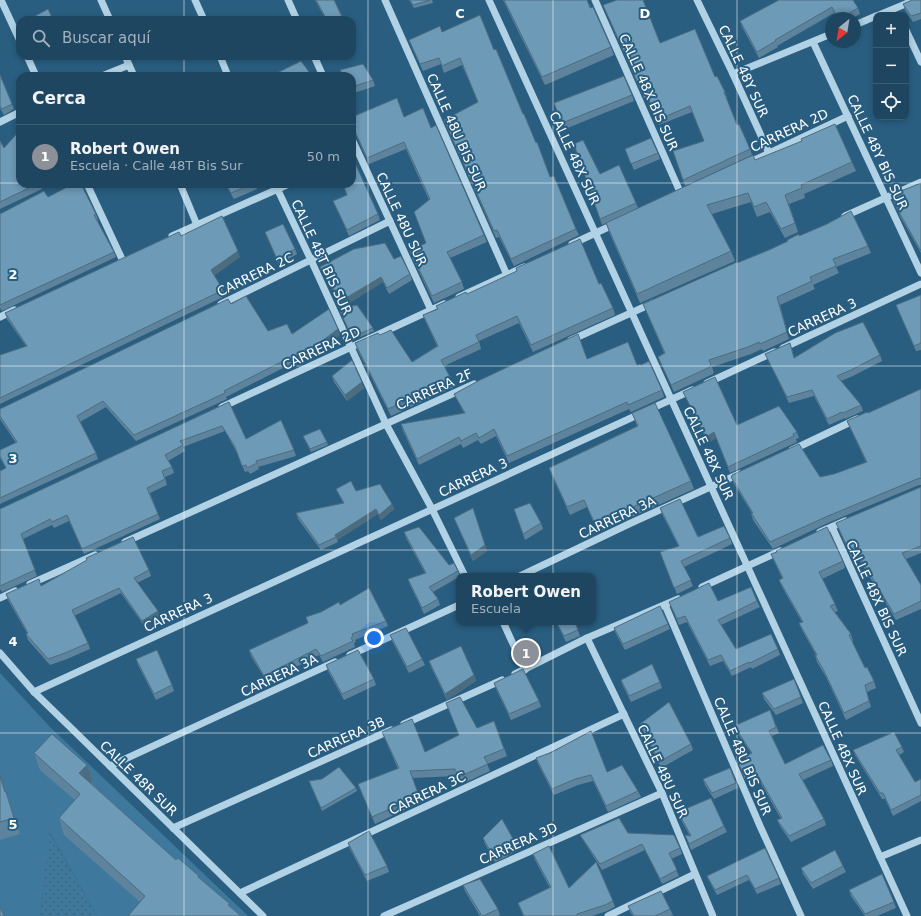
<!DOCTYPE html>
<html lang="es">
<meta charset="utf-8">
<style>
body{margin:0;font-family:"DejaVu Sans",sans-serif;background:#2c5069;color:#f1f3f6}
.controls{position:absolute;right:12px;top:12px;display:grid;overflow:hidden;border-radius:8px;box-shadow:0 2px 6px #0003}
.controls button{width:36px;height:36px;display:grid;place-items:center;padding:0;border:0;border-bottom:1px solid #3c5e75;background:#1f4660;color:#f1f3f6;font:20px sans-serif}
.compass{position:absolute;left:825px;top:12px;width:36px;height:36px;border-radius:50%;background:#1f4660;box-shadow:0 2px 6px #0003;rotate:210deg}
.you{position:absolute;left:374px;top:638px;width:14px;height:14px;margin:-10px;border:3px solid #fff;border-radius:50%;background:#1a73e8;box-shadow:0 0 0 6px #1a73e833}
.badge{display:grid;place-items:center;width:26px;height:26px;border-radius:50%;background:#8c9099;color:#fff;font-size:13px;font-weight:700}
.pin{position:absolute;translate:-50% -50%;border:2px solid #fff;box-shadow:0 1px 4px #0006}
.popup{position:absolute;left:456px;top:573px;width:140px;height:52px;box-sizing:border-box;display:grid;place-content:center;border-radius:8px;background:#1f4660;filter:drop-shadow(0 1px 3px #0005);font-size:13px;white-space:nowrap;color:#a1b1bd}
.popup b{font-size:15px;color:#f1f3f6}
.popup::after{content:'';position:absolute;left:50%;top:100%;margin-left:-8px;border:8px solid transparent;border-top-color:#1f4660}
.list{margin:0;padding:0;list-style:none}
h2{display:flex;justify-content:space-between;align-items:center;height:52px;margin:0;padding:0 16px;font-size:17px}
h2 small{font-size:13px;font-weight:400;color:#a1b1bd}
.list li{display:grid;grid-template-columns:26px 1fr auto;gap:12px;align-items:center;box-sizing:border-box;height:64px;padding:0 16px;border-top:1px solid #3c5e75}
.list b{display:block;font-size:15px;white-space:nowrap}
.list p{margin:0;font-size:13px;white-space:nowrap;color:#a1b1bd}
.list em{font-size:13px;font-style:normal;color:#a1b1bd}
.icon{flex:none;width:22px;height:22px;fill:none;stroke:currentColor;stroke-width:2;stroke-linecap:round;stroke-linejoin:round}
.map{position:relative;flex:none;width:921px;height:916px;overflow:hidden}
.search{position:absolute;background:#1f4660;box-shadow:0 2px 6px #0003;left:16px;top:16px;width:340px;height:44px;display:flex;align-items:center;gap:10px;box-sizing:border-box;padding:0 14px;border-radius:12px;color:#a1b1bd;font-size:15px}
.panel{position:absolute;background:#1f4660;box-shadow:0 2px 6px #0003;left:16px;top:72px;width:340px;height:116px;border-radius:12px}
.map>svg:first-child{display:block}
.green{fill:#3e799d}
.park{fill:url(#park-dots)}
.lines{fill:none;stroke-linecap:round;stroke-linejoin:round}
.minor{stroke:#b1d2e5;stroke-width:7}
.wall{fill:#5e849d}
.shaded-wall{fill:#4c6c7f}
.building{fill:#6d9ab6;stroke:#4c6c7f}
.grid{fill:none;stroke:#fff;stroke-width:1;stroke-opacity:0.55}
.labels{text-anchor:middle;stroke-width:4;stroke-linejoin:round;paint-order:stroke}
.street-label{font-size:13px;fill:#fff;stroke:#295e80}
.grid-label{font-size:13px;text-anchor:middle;font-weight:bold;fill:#fff;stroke:#295e80;stroke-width:4;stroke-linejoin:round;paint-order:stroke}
</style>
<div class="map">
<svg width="921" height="916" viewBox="0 0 921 916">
<defs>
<pattern id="park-dots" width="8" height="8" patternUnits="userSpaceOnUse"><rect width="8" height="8" fill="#3e799d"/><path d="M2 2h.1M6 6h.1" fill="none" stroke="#456274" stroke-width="1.8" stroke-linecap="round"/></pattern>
</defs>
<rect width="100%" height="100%" fill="#295e80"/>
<polygon class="green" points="0,673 50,727 248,916 97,916 50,833 40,916 0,916"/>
<polygon class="park" points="49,832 97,916 40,916"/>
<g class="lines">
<g class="minor">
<polyline points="1,0 20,41"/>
<polyline points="101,0 110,20"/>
<polyline points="195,0 204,20"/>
<polyline points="288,0 297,20"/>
<polyline points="385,0 507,275"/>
<polyline points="489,0 907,916"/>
<polyline points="595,0 681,194"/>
<polyline points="697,0 733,74 769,153"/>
<polyline points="879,15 915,0"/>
<polyline points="855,25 876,16"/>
<polyline points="906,30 921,62"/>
<polyline points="813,42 921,273"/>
<polyline points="27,56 36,76"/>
<polyline points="125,56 134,76"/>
<polyline points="220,56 228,76"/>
<polyline points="314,56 323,76"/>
<polyline points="733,74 831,34"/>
<polyline points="102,76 129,65"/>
<polyline points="0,122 20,112"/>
<polyline points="352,139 431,310"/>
<polyline points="746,164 848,116"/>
<polyline points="87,184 122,259"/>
<polyline points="180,184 197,225"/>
<polyline points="275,184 311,260 386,424 432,509 465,576"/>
<polyline points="845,216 921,182"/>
<polyline points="172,236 289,184"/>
<polyline points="572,244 615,224"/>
<polyline points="459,297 524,267"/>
<polyline points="221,304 390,221"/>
<polyline points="0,317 14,310"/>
<polyline points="571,340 653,303"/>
<polyline points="783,348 921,284"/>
<polyline points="707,383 774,352"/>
<polyline points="222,407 444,304"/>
<polyline points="792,450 857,419"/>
<polyline points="832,527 921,723"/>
<polyline points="820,532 845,521"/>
<polyline points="125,542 474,384"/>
<polyline points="520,576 631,523 739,474"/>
<polyline points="30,584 95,555"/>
<polyline points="702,587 780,551"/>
<polyline points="0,598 15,591"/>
<polyline points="665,605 760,826 801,916"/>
<polyline points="503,622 525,670"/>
<polyline points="587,638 662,793 713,916"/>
<polyline points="0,653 34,692 68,725 263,916"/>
<polyline points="350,655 459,605"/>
<polyline points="515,674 587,638 678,599"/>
<polyline points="34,692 692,390"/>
<polyline points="404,724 502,680"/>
<polyline points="110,766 335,662"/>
<polyline points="173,828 391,730"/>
<polyline points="880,857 921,840"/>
<polyline points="240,893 624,714"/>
<polyline points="384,916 662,793"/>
<polyline points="608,916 695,874"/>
</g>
</g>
<g class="wall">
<polygon points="315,0 334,0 344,20 326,20"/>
<polygon points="409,0 432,0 433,3 414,8"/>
<polygon points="503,0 587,0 611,47 614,55 545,85 519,33"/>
<polygon points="779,0 858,8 860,14 853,18 837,18 834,13 777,46 778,47 759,58 742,27 740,21"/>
<polygon points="921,0 921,19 913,22 905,10 903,4"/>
<polygon points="603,5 660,43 715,77 725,92 727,98 726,98 737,125 750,149 752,155 685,186 673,151 704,141 692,112 659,125 648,96 644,98"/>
<polygon points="442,32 494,50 550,177 579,235 514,266 499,237 496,238 444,120 478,102 462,65 444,73 441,64 423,71 409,40"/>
<polygon points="130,56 136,56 132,58"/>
<polygon points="340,70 373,80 375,86 354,93 352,91 352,76 343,76"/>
<polygon points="0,75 14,109 4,115 0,108"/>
<polygon points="632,95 634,101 565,129 554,103"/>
<polygon points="352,117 404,117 431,128 484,235 487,242 450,258 462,282 464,289 434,303 412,257 410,251 426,243 429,200 406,149 369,164 352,126"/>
<polygon points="0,141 20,184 40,184 42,189 0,209"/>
<polygon points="574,144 600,174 636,203 638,208 602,225"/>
<polygon points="625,149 658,153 660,159 634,170"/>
<polygon points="755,160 852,162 856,171 804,194 805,198 789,204 798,232 785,238 770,212 757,217 751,202 712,214 731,251 735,261 640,303 609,232 606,223"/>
<polygon points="921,183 921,253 901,218 893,201 891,195"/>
<polygon points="225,184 255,184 257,189 234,199"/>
<polygon points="342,184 352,184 378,214 380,220 349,236 333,201 347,195"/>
<polygon points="48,197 96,214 98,220 97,221 114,252 116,257 2,311 0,308 0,214"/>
<polygon points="181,236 240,257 214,275 223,290 225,296 0,404 0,355 26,346 7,319 5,313"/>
<polygon points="799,236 868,246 871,253 836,267 839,273 813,285 815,289 780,305 789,339 763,351 762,349 751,354 712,367 714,373 713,373 713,374 674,392 658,357 664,353 643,304 737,263 769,250 788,242 787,240"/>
<polygon points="267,237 295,249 297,254 279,265"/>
<polygon points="394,259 410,274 412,280 389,294 383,282 343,307 323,273 320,267"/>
<polygon points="599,284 613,308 615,315 533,352 519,323 479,341 481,349 444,366 452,381 454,387 391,416 357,349 355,343 380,335 412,362 437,346 426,322 423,315 467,294"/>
<polygon points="921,295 921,350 916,351 896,305"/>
<polygon points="231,304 268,331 292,334 340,335 320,350 290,367 289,365 226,397 227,399 136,441 106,407 80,422 96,453 98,459 0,504 0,471 6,468 0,458 0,450 16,443 0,419 0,409"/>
<polygon points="340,312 373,328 374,331 353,340"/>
<polygon points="790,343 794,358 880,355 882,361 853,376 841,381 861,405 863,411 845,419 845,418 829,425 814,396 789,403 768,360 765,354"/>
<polygon points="587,359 641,365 662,390 664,397 631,412 629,409 509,463 496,436 481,444 478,440 463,448 461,444 419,465 403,431 401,424 464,413 457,400 454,394"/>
<polygon points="332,376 364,388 347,401 334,382"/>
<polygon points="921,389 921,485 919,485 830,522 773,549 753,520 751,513 752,513 734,484 731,477 820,477 834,474 866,462 850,428 847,421 868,413"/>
<polygon points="683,392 737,425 797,432 799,438 796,439 797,442 730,473 716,438 708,443 686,398"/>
<polygon points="229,402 246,439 294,450 296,456 258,467 259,469 250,474 248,471 245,472 237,453 225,431 183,447 185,451 168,461 172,467 174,473 165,477 167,485 150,493 160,519 84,554 69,521 54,528 52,525 23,539 37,576 2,592 0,589 0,509"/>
<polygon points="632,413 691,481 694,489 598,532 587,507 570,515 552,476 549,468 637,426"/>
<polygon points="303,436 327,442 328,445 311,452"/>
<polygon points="921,487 921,553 906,559 921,585 921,609 896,620 860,561 854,564 836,523"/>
<polygon points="336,489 356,491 392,504 394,509 381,520 378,514 337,540 338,542 321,550 298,519 296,513 343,503"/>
<polygon points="473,508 487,551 473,561 454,518"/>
<polygon points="660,508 698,537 730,538 732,544 684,567 693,586 677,594 662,558 679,547 662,514"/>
<polygon points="514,509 541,523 543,529 525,540"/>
<polygon points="404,532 458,571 460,576 459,577 433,592 438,599 440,605 424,614 410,585 408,579 425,573 406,538"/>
<polygon points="771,554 843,561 845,568 822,579 835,604 838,611 835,612 851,634 853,641 852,642 865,668 874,681 876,688 867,692 871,707 846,720 826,677 817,662 815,655 816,655 802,630 799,623 802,622 782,587 779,580 782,578 774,561"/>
<polygon points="149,570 151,576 137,583 158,611 160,616 145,627 121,593 74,616 88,643 90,649 67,659 50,665 28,640 26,634 27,633 8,600 6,594 41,586"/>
<polygon points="757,601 760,607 721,625 736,649 778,649 780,655 752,669 751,667 732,676 723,661 710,666 687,622 679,625 669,602"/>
<polygon points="340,605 386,621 388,626 355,640 356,642 354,643 355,647 323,662 319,655 267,682 251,656 249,650 308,623 306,617"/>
<polygon points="556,622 575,622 580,636 566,642"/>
<polygon points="668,624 670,629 625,650 616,634 614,628"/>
<polygon points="390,635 422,659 425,665 409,673 392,641"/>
<polygon points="136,659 172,685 174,691 156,700 138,665"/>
<polygon points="429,661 474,675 476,681 447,700 431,667"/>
<polygon points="326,665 374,679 376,685 344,700 328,671"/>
<polygon points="794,679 803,703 776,715 764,699 762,693"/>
<polygon points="621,680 660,682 662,688 631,702 623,686"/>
<polygon points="494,683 539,701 541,707 511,720 496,689"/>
<polygon points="770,710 779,733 772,736 785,764 831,760 833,766 803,780 824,819 826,825 791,842 780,826 777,820 781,819 759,780 748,784 739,764 746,761 745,757 751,753 736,731 734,726"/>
<polygon points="494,721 507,756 487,764 490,771 462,784 457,776 412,778 421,802 375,824 358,784 398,769 382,732 425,752"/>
<polygon points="640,724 691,744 693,750 661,768 642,729"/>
<polygon points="902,747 904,752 899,755 915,782 921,779 921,801 893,816 885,799 882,799 855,755 853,750"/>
<polygon points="34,753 87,765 93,781 91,783 176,860 140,902 64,835 59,818 75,800 40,770"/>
<polygon points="536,758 607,772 638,791 641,797 608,812 593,781 578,785 554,795 538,764"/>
<polygon points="0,773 6,792 12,808 20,834 0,840"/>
<polygon points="703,779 736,783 738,788 714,799 705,785"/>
<polygon points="310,784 356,788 357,791 322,811"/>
<polygon points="678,812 724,826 727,832 691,850 685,835 690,836 680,818"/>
<polygon points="628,833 680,848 682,854 671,859 679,876 662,884 645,850 602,870 583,840 580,835"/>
<polygon points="483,838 518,849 508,856 495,862 485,844"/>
<polygon points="348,843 387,866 389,872 367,881 350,849"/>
<polygon points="765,848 781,884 757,894 749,880 717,895 709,881 707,876"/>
<polygon points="533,854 569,888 613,901 615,907 607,911 592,916 523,916 518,903 550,888 535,860"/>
<polygon points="843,866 846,872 813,889 803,874 801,868"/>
<polygon points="463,885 498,909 500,915 498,916 480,916 465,891"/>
<polygon points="849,890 894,902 896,908 877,916 865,916 851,896"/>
<polygon points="628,906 670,909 673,915 670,916 633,916 630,912"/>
</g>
<g class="shaded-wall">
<polygon points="238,251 240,257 214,276 211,270"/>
<polygon points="381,277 383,282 343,307 341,301"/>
<polygon points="777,297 780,305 789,339"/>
<polygon points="338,329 340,335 320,350 318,344"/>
<polygon points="362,382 364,388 347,401 345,395"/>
<polygon points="714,432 716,438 708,443 706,437"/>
<polygon points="392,504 394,509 381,520 379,515"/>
<polygon points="473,508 487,551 473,561 471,555"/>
<polygon points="376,509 378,514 337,540 335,535"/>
<polygon points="158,611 160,616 145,627 142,621"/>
<polygon points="474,675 476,681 447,700 445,694"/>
<polygon points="865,685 867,692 871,707 869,701"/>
<polygon points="87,765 93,781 85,789 79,773"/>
<polygon points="0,773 11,808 5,792 0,776"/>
<polygon points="6,792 12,808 20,834 14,818"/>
<polygon points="516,844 518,849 508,856 506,850"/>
</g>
<g class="building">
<polygon points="316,0 334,0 343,19 341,20 327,20"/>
<polygon points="410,0 430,0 413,5"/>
<polygon points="504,0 587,0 590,8 593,7 611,47 542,77"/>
<polygon points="617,0 643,0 660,43 695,29 715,77 717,76 725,92 724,92 737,125 739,124 750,149 683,180 673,151 704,141 690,106 657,120 645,90 642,92 603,5"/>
<polygon points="779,0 853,0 858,8 841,18 838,18 832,7 775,40 776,41 757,52 740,21"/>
<polygon points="912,0 921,0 921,13 911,16 903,4"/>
<polygon points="48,9 53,20 28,20"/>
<polygon points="480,15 494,50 496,49 523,114 524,114 536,143 537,142 550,177 554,176 576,229 511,259 497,230 494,231 444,120 478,102 460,58 442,66 439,58 420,64 409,40 440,26 442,32"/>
<polygon points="301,61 312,76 271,76"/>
<polygon points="363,64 373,80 352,87 352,76 344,76 340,70"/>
<polygon points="0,75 12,104 2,109 0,106"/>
<polygon points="624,76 632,95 562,123 554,103"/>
<polygon points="397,98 404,117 423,108 431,128 436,125 484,235 447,252 462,282 432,296 410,251 426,243 414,212 430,199 404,142 367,158 352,125 352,117"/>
<polygon points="835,124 852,162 801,185 802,188 785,195 795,223 781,229 766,202 754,207 748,193 707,205 731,251 637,294 606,223 753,155 755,160 802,141 801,139"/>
<polygon points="20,130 20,184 37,184 0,202 0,141 4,148"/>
<polygon points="651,138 658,153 631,164 625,149"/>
<polygon points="583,140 600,174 619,165 636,203 600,219 574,144"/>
<polygon points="352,156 378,214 347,230 333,201 347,195 343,184 352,184"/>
<polygon points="921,183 921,251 899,212 891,195"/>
<polygon points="73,184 81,184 96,214 94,215 114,252 0,305 0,214 44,191 48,197"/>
<polygon points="226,184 252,184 231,193"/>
<polygon points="851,211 868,246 833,259 836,266 810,277 812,281 777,297 787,332 760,344 759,342 748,347 709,360 711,365 710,366 710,367 671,385 658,357 665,353 643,304 737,262 737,263 769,250 788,241 787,240 799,234 799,236 827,224"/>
<polygon points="222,216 238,251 211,270 223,290 0,398 0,355 27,346 5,313 179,232 181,236"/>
<polygon points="283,224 295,249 277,259 265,232"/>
<polygon points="580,239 599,284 601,283 613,308 531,345 517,316 476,335 479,342 441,360 452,381 388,409 355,343 378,333 380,335 391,330 412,362 438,346 423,315 438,309 436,306 466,292 467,294 517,271 516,268"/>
<polygon points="385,243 394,259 401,256 410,274 387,288 381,277 341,301 320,267 354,249"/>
<polygon points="921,295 921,343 914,346 896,305"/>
<polygon points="246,296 268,331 287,324 292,334 329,309 338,329 318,344 288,361 287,359 224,391 225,393 134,435 103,401 77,416 96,453 0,498 0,471 6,468 0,456 0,450 17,442 0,416 0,409 228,299 231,304"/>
<polygon points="357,305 373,328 352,337 339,309"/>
<polygon points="863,322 880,355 851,370 837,376 861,405 843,413 842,412 827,419 812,390 787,397 765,354 790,343 794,358 835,333"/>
<polygon points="578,334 587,359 628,342 637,365 640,364 641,365 649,361 662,390 628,405 627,402 507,456 494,429 479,438 476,433 461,441 459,437 417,459 401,424 465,413 454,394 480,380"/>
<polygon points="352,360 362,382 345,395 332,376"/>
<polygon points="715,377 737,425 779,406 797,432 793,434 794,436 728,467 714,432 706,437 683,392"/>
<polygon points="921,389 921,479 920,478 917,479 828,516 770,542 751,513 753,513 731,477 732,476 732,475 799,444 820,477 834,474 867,462 847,421 867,412 868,413"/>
<polygon points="229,402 246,439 281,420 294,450 256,461 257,463 247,468 246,465 242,466 235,447 222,426 180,441 183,445 165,455 172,467 162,471 165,479 147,488 158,514 82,549 67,515 52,522 50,519 21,534 35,570 0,586 0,509"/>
<polygon points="655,403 691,481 595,524 584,500 567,507 549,468 638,426 632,413"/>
<polygon points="320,429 327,442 310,449 303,436"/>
<polygon points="351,481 356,491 380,484 392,504 379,515 376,509 335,535 336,537 319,545 296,513 344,503 336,489"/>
<polygon points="921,487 921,546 902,553 921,585 921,601 894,614 858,554 852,557 836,523"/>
<polygon points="680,499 698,537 724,526 730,538 681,561 691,580 674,588 660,552 679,546 660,508"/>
<polygon points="530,503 541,523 523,534 514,509"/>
<polygon points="473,508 485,545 471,555 454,518"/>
<polygon points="419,527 449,565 454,563 458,571 429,587 438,599 422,608 408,579 426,573 404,532"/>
<polygon points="827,527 843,561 819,572 835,604 830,606 851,634 849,635 865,668 867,667 874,681 865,685 869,701 844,713 824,671 815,655 817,655 799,623 803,622 779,580 783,578 771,554 777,552 776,551"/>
<polygon points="133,537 149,570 134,578 158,611 142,621 119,588 72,610 88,643 65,653 48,659 26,634 28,633 6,594 39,579 41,586 87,560 86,558"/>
<polygon points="709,583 718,601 751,587 757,601 718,620 736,649 771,634 778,649 750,663 749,662 730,671 721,655 708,660 685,616 677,619 669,602"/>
<polygon points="369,588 386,621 352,634 353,636 351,638 353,641 321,656 316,649 264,676 249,650 308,623 306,617 321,612 339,602 340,605"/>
<polygon points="660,606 668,624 623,644 614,628"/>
<polygon points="556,622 575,622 578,630 564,636"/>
<polygon points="406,628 422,659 407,667 390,635"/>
<polygon points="461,646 474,675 445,694 429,661"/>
<polygon points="157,650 172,685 154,694 136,659"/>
<polygon points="358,650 374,679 342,694 326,665"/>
<polygon points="652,664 660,682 629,696 621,680"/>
<polygon points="523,669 539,701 509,714 494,683"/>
<polygon points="794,679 801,697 774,709 762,693"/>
<polygon points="460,697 477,728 494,721 504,749 484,757 488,764 459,777 455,769 410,771 419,796 372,817 358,784 399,768 382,732 412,719 425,752 459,735 446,703"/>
<polygon points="669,702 691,744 659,762 640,724"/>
<polygon points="770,710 776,727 769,731 785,764 823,745 831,760 799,774 824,819 789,836 777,820 782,818 757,774 745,779 739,764 747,760 745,757 752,753 734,726"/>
<polygon points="591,731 607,772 622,765 638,791 606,806 591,775 575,779 552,789 536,758 550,753"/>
<polygon points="894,732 902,747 896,750 915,782 921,779 921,795 891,810 883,793 880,793 853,750"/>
<polygon points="52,734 87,765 79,773 176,860 178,858 199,876 198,877 230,904 228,905 241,916 128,916 145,896 59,818 80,794 34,753"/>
<polygon points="339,767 356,788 321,808 309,781 322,779"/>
<polygon points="730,768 736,783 712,793 703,779"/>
<polygon points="0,776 5,792 6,792 14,818 0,822"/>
<polygon points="711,798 724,826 689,844 685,835 691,836 678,812"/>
<polygon points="619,818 628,833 674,835 680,848 669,853 677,870 660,879 642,844 600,864 580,835"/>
<polygon points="502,819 516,844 506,850 493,856 483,838"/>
<polygon points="369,831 387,866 365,875 348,843"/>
<polygon points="549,846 569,888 596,862 613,901 605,905 577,914 577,916 524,916 518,903 551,887 533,854"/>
<polygon points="765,848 779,878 755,889 747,875 715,890 707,876"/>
<polygon points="835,850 843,866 811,883 801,868"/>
<polygon points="882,874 894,902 865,914 849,890"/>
<polygon points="480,879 498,909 483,916 482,916 463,885"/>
<polygon points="661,891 670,909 655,916 634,916 628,906"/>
<polygon points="0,907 4,916 0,916"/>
</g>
<path class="grid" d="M184,0v20M368,0v916M553,0v916M737,0v916M184,56v20M0,183h20M352,183h569M184,184v732M0,366h921M0,550h921M0,733h921"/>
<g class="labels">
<g class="street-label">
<text transform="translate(744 71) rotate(65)" y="5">CALLE 48Y SUR</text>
<text transform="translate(649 92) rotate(66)" y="5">CALLE 48X BIS SUR</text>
<text transform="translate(789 130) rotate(-25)" y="5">CARRERA 2D</text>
<text transform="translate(457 132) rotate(66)" y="5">CALLE 48U BIS SUR</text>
<text transform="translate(878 152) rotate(65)" y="5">CALLE 48Y BIS SUR</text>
<text transform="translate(575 158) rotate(65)" y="5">CALLE 48X SUR</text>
<text transform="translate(402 219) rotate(65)" y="5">CALLE 48U SUR</text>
<text transform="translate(322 257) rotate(65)" y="5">CALLE 48T BIS SUR</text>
<text transform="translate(255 274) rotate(-26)" y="5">CARRERA 2C</text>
<text transform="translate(822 317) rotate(-25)" y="5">CARRERA 3</text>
<text transform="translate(321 348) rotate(-25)" y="5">CARRERA 2D</text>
<text transform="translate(434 389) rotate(-24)" y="5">CARRERA 2F</text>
<text transform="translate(709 453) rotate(65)" y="5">CALLE 48X SUR</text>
<text transform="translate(473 477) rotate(-25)" y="5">CARRERA 3</text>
<text transform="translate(617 517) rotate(-25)" y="5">CARRERA 3A</text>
<text transform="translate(877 598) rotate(65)" y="5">CALLE 48X BIS SUR</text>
<text transform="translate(178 612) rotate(-25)" y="5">CARRERA 3</text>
<text transform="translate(279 675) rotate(-25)" y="5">CARRERA 3A</text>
<text transform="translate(346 737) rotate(-24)" y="5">CARRERA 3B</text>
<text transform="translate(843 748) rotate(66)" y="5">CALLE 48X SUR</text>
<text transform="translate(743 756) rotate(67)" y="5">CALLE 48U BIS SUR</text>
<text transform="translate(663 771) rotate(65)" y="5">CALLE 48U SUR</text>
<text transform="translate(139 778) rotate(44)" y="5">CALLE 48R SUR</text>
<text transform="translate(427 793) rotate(-25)" y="5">CARRERA 3C</text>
<text transform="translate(518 843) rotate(-24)" y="5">CARRERA 3D</text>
</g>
</g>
<g class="grid-label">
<text x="460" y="18">C</text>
<text x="645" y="18">D</text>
<text x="13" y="279">2</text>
<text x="13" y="463">3</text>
<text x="13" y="646">4</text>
<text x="13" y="829">5</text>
</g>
</svg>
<div class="controls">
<button>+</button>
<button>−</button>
<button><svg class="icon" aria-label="locate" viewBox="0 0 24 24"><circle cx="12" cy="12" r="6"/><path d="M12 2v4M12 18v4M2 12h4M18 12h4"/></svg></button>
</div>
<svg class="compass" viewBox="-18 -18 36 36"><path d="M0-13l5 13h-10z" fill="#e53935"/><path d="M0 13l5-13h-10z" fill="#a1b1bd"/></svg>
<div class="you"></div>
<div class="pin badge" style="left:526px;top:653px">1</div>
<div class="popup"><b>Robert Owen</b>Escuela</div>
<div class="search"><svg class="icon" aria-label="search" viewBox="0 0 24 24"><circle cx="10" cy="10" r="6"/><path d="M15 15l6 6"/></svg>Buscar aquí</div>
<section class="panel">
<h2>Cerca<small></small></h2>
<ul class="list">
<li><span class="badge">1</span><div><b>Robert Owen</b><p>Escuela · Calle 48T Bis Sur</p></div><em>50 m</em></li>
</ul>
</section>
</div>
